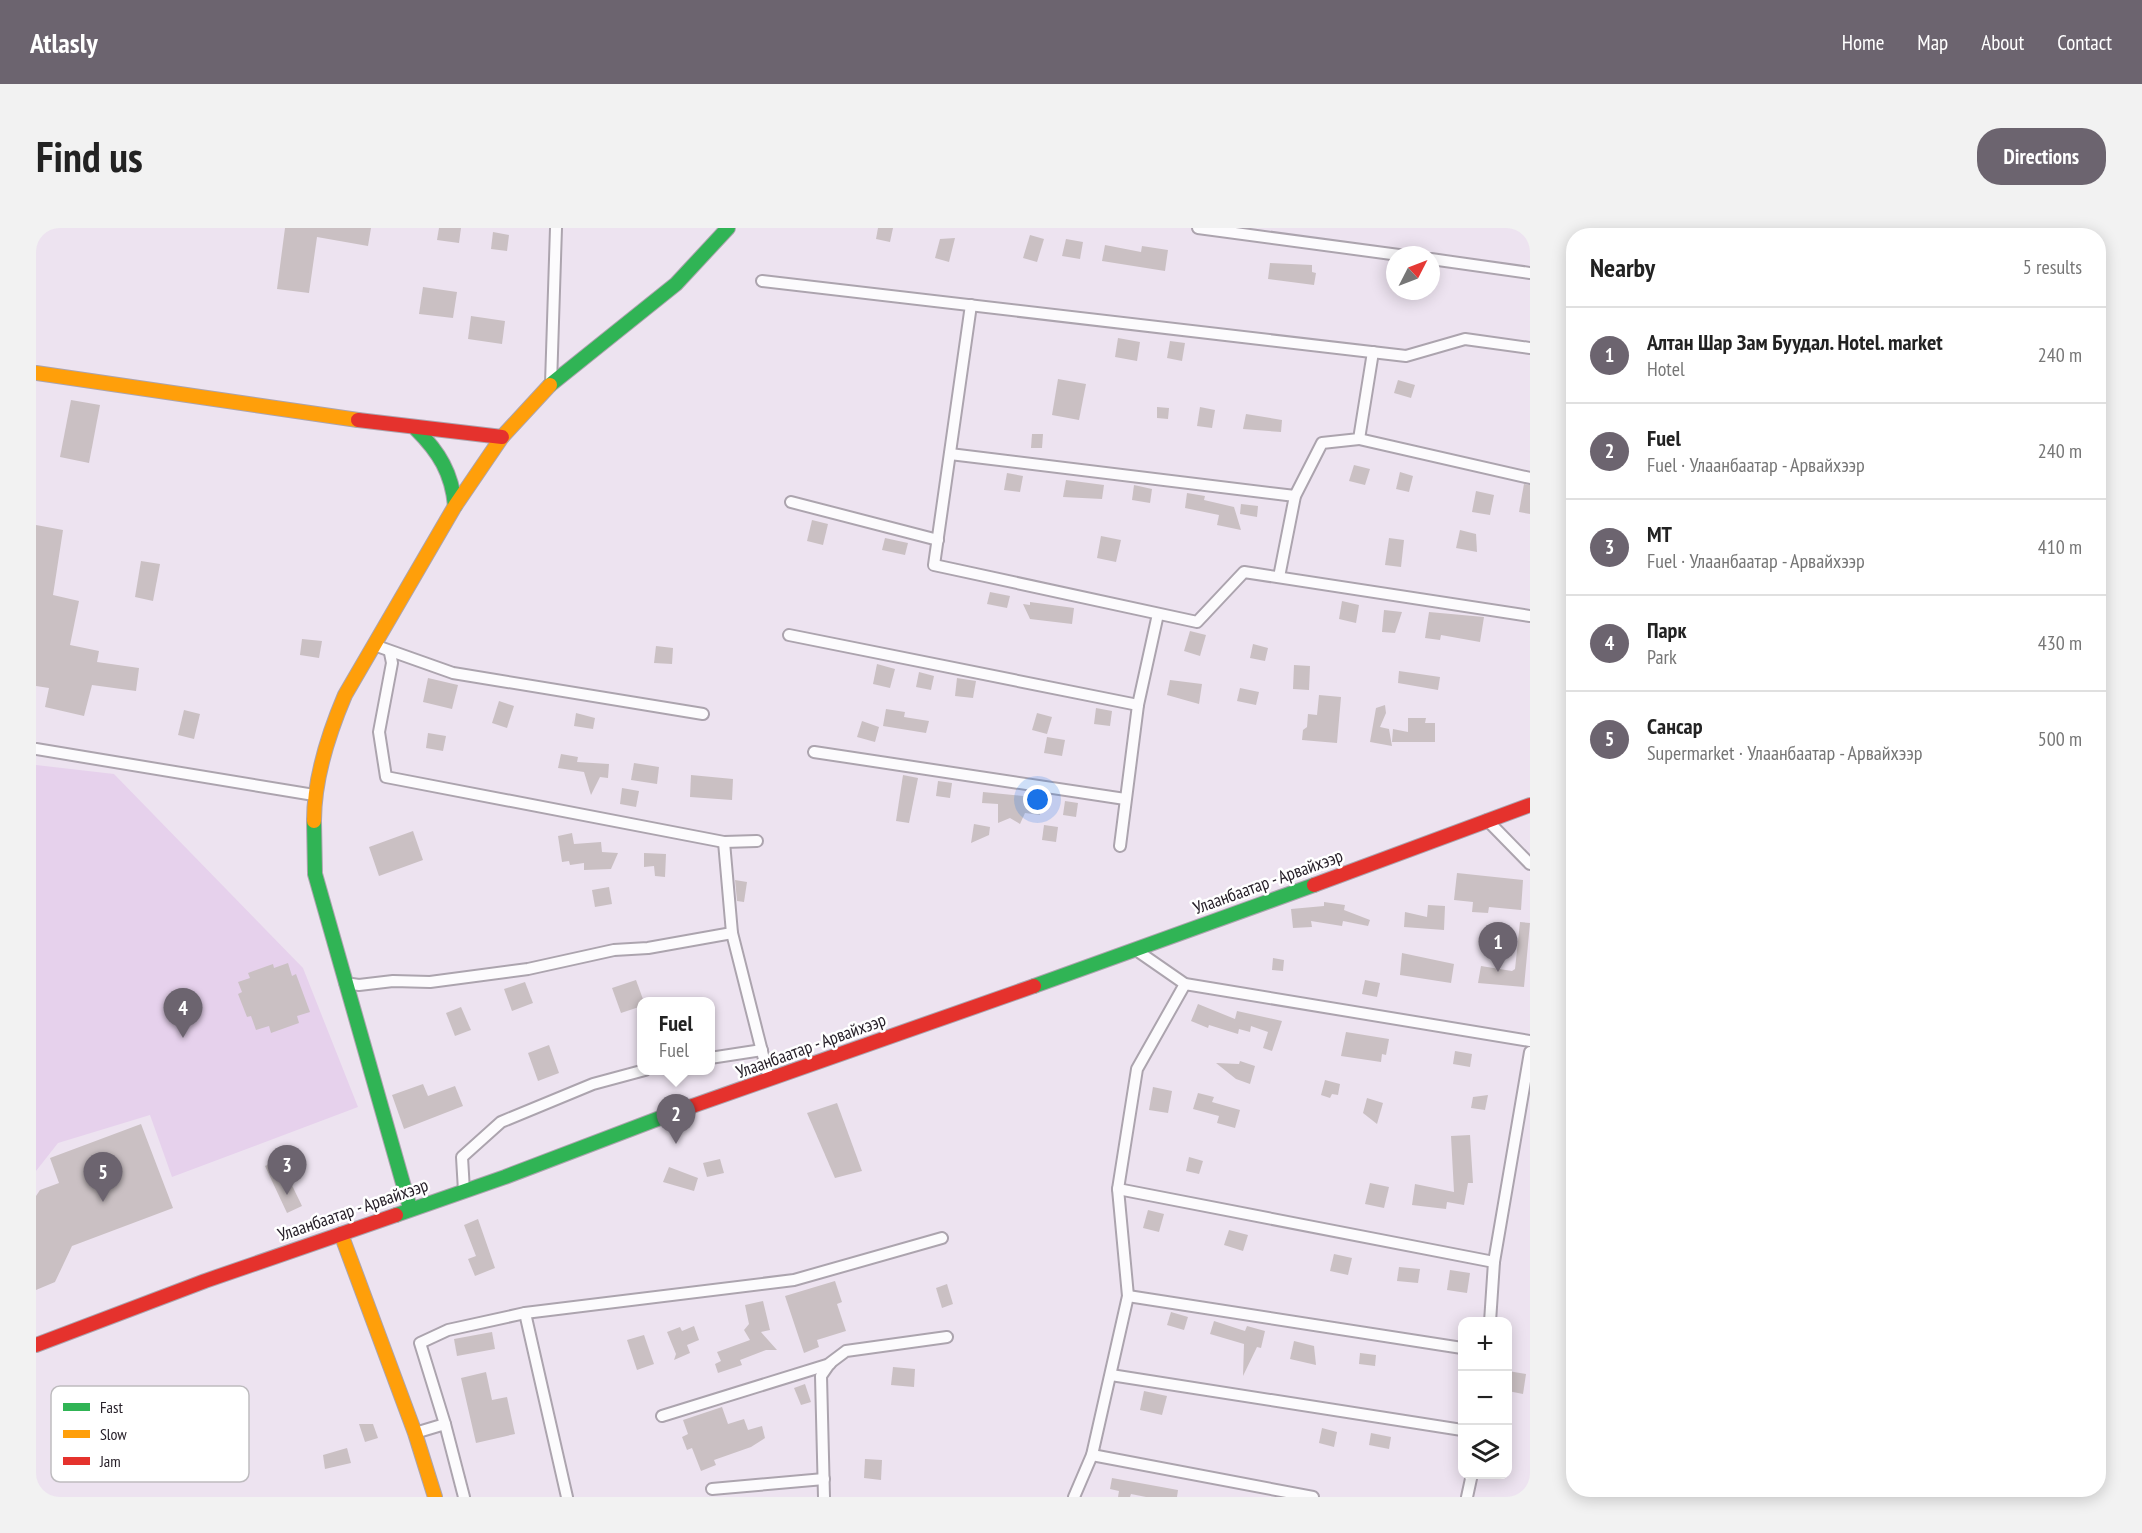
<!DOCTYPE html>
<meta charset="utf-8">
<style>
body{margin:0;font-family:"PT Sans Narrow",sans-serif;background:#f2f2f2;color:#222}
.controls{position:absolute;right:18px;bottom:18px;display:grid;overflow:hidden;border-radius:12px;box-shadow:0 3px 15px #0003}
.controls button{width:54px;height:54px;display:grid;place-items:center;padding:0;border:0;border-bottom:2px solid #e0e0e0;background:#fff;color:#222;font:30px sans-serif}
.compass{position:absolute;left:1350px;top:18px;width:54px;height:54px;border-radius:50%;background:#fff;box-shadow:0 3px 15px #0003;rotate:48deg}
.you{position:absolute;left:1002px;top:572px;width:21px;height:21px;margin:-15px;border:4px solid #fff;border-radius:50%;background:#1a73e8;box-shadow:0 0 0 9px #1a73e833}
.badge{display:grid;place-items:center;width:39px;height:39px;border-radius:50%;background:#6c646f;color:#fff;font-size:20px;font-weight:700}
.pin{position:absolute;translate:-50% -50px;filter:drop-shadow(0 2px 3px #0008)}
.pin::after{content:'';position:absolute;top:32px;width:21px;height:18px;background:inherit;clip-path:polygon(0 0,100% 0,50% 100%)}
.popup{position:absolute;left:601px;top:769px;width:78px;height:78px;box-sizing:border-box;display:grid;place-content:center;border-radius:12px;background:#fff;filter:drop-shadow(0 2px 4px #0005);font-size:20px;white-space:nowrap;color:#767676}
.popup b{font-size:22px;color:#222}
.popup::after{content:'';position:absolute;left:50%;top:100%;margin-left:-12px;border:12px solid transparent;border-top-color:#fff}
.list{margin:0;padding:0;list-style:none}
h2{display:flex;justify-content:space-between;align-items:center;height:78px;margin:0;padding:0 24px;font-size:26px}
h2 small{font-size:20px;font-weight:400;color:#767676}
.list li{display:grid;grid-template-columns:39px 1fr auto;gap:18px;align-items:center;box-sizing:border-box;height:96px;padding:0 24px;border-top:2px solid #e0e0e0}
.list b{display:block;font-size:22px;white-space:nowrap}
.list p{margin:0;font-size:20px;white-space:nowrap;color:#767676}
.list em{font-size:20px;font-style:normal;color:#767676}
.icon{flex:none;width:33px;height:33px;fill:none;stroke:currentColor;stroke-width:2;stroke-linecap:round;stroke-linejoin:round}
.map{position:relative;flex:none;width:1494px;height:1269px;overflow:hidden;border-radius:24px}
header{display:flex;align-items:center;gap:36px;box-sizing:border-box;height:84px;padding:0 30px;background:#6c646f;color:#fff}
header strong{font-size:28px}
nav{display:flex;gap:33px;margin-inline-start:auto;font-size:21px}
.intro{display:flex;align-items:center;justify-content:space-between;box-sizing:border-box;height:144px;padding:0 36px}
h1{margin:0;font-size:42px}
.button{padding:15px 27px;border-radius:24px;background:#6c646f;color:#fff;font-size:21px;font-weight:700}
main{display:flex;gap:36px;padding:0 36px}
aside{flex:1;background:#fff;border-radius:24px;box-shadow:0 3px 15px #0003}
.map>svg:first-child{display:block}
.green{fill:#e6d1ec}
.building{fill:#cac0c3}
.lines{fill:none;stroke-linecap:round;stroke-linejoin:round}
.street-casing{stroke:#aca4ae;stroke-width:14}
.fast-casing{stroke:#aca4ae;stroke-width:16}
.slow-casing{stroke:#aca4ae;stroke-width:16}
.jam-casing{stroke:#aca4ae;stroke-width:16}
.street{stroke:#fcfbfd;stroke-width:10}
.fast{stroke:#30b455;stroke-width:14}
.slow{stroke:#ff9f0a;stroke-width:14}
.jam{stroke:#e5322d;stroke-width:14}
.labels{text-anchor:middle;stroke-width:5;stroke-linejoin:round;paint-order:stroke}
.street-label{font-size:18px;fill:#272029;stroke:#fff}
.key{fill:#fff;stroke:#bebcbf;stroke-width:1.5}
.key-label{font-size:16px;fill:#272029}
</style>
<header>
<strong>Atlasly</strong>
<nav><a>Home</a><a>Map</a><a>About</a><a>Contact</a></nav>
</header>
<div class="intro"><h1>Find us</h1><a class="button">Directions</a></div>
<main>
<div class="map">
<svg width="1494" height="1269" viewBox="0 0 1494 1269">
<rect width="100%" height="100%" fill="#ede3f0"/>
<polygon class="green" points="0,537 78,546 267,740 322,879 136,949 114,887 22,915 0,943"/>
<g class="building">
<polygon points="249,0 335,0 332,18 281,9 273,65 241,61"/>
<polygon points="403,0 425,0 423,15 401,12"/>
<polygon points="842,0 857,0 854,14 840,11"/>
<polygon points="457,4 473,7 471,23 455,21"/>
<polygon points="994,7 1008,11 1001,34 987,30"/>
<polygon points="919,10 913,34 899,30 904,11"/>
<polygon points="1030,11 1047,14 1044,31 1026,28"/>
<polygon points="1069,17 1105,24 1106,18 1132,22 1129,43 1066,33"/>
<polygon points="1234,35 1276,37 1276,44 1280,45 1278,57 1232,51"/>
<polygon points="387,59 421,64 417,90 383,86"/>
<polygon points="435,88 469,93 466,116 432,111"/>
<polygon points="1082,110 1104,114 1101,133 1079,129"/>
<polygon points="1134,113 1149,115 1146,133 1131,130"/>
<polygon points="1022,151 1050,156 1043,192 1016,187"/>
<polygon points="1362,152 1379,157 1375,170 1358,165"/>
<polygon points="35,172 64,177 53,235 24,229"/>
<polygon points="1121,179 1133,180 1132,191 1121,190"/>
<polygon points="1164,179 1179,182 1176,200 1161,198"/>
<polygon points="1210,186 1246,192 1245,204 1207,201"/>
<polygon points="996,206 1007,206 1006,220 995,220"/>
<polygon points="1318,237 1334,241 1329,257 1313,253"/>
<polygon points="1364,244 1377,248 1373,264 1360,261"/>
<polygon points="971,245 987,248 984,264 968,262"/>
<polygon points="1030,252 1068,257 1066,271 1027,269"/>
<polygon points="1488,256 1494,257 1494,286 1483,284"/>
<polygon points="1098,257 1116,261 1114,275 1096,272"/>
<polygon points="1440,263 1458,267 1454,287 1436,284"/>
<polygon points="1151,265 1169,268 1168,272 1198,279 1205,302 1181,297 1183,287 1149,280"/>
<polygon points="1205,276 1222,278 1221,289 1204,286"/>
<polygon points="776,292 792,296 787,317 771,313"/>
<polygon points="0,297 27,302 17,367 43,373 34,417 63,423 61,434 103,440 100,463 56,457 48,488 9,479 13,460 0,458"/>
<polygon points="1424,302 1440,306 1441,324 1420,320"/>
<polygon points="1065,308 1085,312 1080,334 1061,330"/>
<polygon points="849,310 872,315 869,327 846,322"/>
<polygon points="1353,310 1368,312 1365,339 1349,337"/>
<polygon points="105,333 124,336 117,373 99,369"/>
<polygon points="954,364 974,368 971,380 951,376"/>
<polygon points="1306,373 1323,377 1320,395 1303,391"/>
<polygon points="994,374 1038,380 1036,396 994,391 987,376 994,377"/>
<polygon points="1348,382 1366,384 1359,405 1346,404"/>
<polygon points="1393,384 1448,389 1444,414 1405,407 1404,412 1389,410"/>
<polygon points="1154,403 1170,407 1164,428 1148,423"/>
<polygon points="266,411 286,413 283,430 264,427"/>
<polygon points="1217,416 1232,420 1229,433 1214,430"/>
<polygon points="620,418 637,420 636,436 618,435"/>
<polygon points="841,436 859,441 854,460 837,456"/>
<polygon points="1258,437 1274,438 1273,462 1257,461"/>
<polygon points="1363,443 1404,449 1402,462 1362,455"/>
<polygon points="883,444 898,448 895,462 880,459"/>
<polygon points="392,450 422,457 416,481 387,474"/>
<polygon points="921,450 940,453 937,470 919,468"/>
<polygon points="1134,452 1166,456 1163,476 1131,467"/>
<polygon points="1204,460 1223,464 1220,477 1201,473"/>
<polygon points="1283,467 1305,469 1301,515 1266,512 1267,502 1271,499 1272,486 1281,487"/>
<polygon points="463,473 478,478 471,500 456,495"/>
<polygon points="1349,477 1350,485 1344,499 1353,501 1356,518 1334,514 1340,480"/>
<polygon points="1060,480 1076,483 1074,498 1058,496"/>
<polygon points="850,481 869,484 868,489 893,493 890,505 847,498"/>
<polygon points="148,482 164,486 158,511 142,507"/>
<polygon points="540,485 559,490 557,501 538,498"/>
<polygon points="1001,485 1016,489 1011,506 996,502"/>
<polygon points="1372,490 1390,490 1389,495 1399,495 1399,514 1356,514 1357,501 1372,504"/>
<polygon points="826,493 843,499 839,514 821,509"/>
<polygon points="392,505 410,508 407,523 390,520"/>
<polygon points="1011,509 1029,512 1026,528 1008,525"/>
<polygon points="525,526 542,529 541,534 573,536 572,550 564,549 555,567 548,544 522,540"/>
<polygon points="598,535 623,539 621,556 595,552"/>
<polygon points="655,547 697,551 696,572 654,569"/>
<polygon points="867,547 882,550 873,595 860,593"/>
<polygon points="902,553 916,555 914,570 900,568"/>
<polygon points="586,560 603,563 600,579 584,576"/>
<polygon points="947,564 1006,570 1004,587 989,585 984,596 974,590 962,595 962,576 946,575"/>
<polygon points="1029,573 1042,575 1040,589 1027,587"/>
<polygon points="938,596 954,599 953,607 935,615"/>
<polygon points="1008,597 1022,599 1020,614 1006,612"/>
<polygon points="377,603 387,632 343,648 333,619"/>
<polygon points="536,605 538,616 565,614 566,624 582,625 575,641 548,642 548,635 534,637 533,633 526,634 522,608"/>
<polygon points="608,625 630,626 629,649 619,648 618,638 608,639"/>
<polygon points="1421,645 1487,652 1485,682 1453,679 1452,685 1436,684 1437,674 1418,672"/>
<polygon points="699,652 711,654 708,674 701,673"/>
<polygon points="573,659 576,676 559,679 556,662"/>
<polygon points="1288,674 1309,677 1308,682 1334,692 1332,698 1307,693 1306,698 1275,693 1276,699 1257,700 1255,681 1288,678"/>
<polygon points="1392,677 1409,678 1408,702 1368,699 1369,684 1391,689"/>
<polygon points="1484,694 1494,695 1488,759 1442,755 1445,738 1476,743 1479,741"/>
<polygon points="1366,725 1418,736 1415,755 1364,747"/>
<polygon points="1237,730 1248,732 1247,743 1236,742"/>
<polygon points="252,735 256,748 260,746 274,784 261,788 263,795 235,805 233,798 220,802 215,788 211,789 202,766 206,764 202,754 214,750 212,745 237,736 238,740"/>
<polygon points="600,752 608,774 606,778 585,785 576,760"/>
<polygon points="1329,752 1344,755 1341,769 1326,766"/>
<polygon points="489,754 497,775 476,783 468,761"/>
<polygon points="1162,776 1199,791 1201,783 1246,793 1236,823 1227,820 1232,804 1215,798 1214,804 1203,801 1202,806 1173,797 1172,800 1155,793"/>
<polygon points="425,779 435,802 419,808 410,785"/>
<polygon points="1310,804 1353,811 1350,827 1346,826 1345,834 1305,828"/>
<polygon points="513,817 523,845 502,853 492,825"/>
<polygon points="1419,823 1436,826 1434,839 1417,836"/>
<polygon points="1204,833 1219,838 1214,856 1200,851 1180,835 1203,836"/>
<polygon points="1289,852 1304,856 1302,867 1296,866 1294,870 1285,867"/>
<polygon points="387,856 392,868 419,858 427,878 368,901 356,867"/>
<polygon points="1117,859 1136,863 1132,885 1113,882"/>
<polygon points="1162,865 1178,869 1176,874 1204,882 1199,900 1181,895 1183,888 1157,881"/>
<polygon points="1452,867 1449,882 1435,880 1437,869"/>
<polygon points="1331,870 1347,875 1341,896 1327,885"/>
<polygon points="801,875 826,943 799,950 771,885"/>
<polygon points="105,896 137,980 36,1018 19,1054 0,1062 0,968 4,962 23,955 14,930"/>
<polygon points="1434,907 1437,955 1432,955 1428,977 1411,974 1410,981 1376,977 1379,956 1418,964 1415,908"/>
<polygon points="1153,929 1167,933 1163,946 1150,943"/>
<polygon points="247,930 252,944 250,945 266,978 251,985 229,938"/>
<polygon points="684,931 688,945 671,949 667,935"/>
<polygon points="633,939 662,950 658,963 627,954"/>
<polygon points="1334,955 1353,959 1348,980 1329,976"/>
<polygon points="1112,982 1128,986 1123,1004 1107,1000"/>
<polygon points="442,991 459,1040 439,1048 432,1031 440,1028 428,997"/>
<polygon points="1193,1002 1212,1007 1207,1023 1188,1017"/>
<polygon points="1298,1026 1316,1030 1312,1047 1294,1043"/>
<polygon points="1363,1039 1384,1041 1382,1055 1361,1053"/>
<polygon points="1414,1042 1434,1045 1431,1065 1411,1062"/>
<polygon points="799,1053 806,1074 801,1076 810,1103 781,1112 783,1119 768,1125 749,1068"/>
<polygon points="911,1056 917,1076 906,1080 900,1060"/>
<polygon points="727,1073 734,1102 725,1104 741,1122 730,1122 704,1132 706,1137 682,1145 679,1136 685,1133 681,1124 714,1112 708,1102 713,1096 709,1077"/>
<polygon points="1135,1084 1152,1089 1148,1102 1131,1097"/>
<polygon points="1178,1093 1209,1103 1211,1098 1229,1103 1225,1120 1221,1119 1207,1148 1208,1116 1174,1106"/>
<polygon points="658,1098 663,1112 651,1117 654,1125 638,1132 640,1126 631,1104 644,1099 646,1103"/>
<polygon points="456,1104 459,1121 421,1128 418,1111"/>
<polygon points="608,1107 618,1136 601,1142 591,1112"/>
<polygon points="1258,1113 1278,1118 1280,1137 1254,1131"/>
<polygon points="1324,1125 1340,1127 1339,1138 1323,1136"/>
<polygon points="857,1139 879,1141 878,1159 855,1157"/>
<polygon points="1472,1143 1490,1146 1487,1166 1472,1163"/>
<polygon points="450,1144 456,1172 471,1169 479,1206 440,1215 425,1150"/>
<polygon points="769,1156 775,1174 765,1177 758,1160"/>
<polygon points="1108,1163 1131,1168 1126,1187 1104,1182"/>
<polygon points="686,1179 692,1196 708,1191 712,1202 726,1198 729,1210 715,1219 678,1232 680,1237 665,1243 656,1220 651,1222 646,1209 652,1206 647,1192"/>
<polygon points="323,1196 337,1196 342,1210 329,1214"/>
<polygon points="1286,1200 1301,1204 1298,1219 1283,1215"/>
<polygon points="1335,1205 1355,1209 1353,1221 1333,1217"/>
<polygon points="311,1220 315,1235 289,1241 287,1227"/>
<polygon points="829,1231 846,1232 845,1252 828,1250"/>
<polygon points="1076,1250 1142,1262 1141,1269 1110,1269 1095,1266 1094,1269 1082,1269 1083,1263 1074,1261"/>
</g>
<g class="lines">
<g class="street-casing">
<g id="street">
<polyline points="1162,0 1363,27"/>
<polyline points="1395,31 1494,45"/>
<polyline points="726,53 1370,128 1429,111 1494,120"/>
<polyline points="935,77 898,337 1161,394 1208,344 1494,388"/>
<polyline points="515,156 520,0"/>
<polyline points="1323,211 1494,250"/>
<polyline points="914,226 1259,268"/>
<polyline points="755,274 902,312"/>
<polyline points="1243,349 1259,268 1286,215 1323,211 1337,124"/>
<polyline points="753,407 1102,477"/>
<polyline points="338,417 417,445 667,486"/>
<polyline points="354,425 356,435 343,504 350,549 688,614 721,613"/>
<polyline points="0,521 278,567"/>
<polyline points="778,524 1089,571"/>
<polyline points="1451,592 1494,636"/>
<polyline points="688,614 696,705 733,851"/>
<polyline points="1084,618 1102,477 1122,386"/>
<polyline points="1100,722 1149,756 1494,813"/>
<polyline points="309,755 323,757 357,753 394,754 492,741 578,722 612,720 696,705"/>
<polyline points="674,830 726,822"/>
<polyline points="1082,961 1458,1034"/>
<polyline points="428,963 426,929 465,894 557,856 609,842"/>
<polyline points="1092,1068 1426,1120"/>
<polyline points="489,1085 531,1269"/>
<polyline points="1454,1094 1458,1034 1494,824"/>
<polyline points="1075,1147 1426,1202"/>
<polyline points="626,1188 794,1136"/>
<polyline points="409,1196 428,1269"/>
<polyline points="379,1205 409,1196 384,1115 412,1102 489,1085 758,1052 906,1010"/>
<polyline points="1056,1227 1277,1269"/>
<polyline points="676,1261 788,1251"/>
<polyline points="788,1269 785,1148 794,1135 810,1123 911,1109"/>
<polyline points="1038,1269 1056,1227 1092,1068 1082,961 1101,841 1149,756"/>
<polyline points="1431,1269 1436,1246"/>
</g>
</g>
<g class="fast-casing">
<g id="fast">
<polyline points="514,157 640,56 692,0"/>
<path d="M380,201c23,23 36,44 39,77"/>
<polyline points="278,593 279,646 374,980"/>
<polyline points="998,758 1278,657"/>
<polyline points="360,987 469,949 645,882"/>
</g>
</g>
<g class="slow-casing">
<g id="slow">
<polyline points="0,145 322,192"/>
<path d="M278,593c0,-43 14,-86 31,-126l110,-189 47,-69 48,-52"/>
<polyline points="305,1006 379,1205 399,1269"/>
</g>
</g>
<g class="jam-casing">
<g id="jam">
<polyline points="322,192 466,209"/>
<polyline points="1278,657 1494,577"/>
<polyline points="645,882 998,758"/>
<polyline points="0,1117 169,1053 360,987"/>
</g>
</g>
<use href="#street" class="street"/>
<use href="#fast" class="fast"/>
<use href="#slow" class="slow"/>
<use href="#jam" class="jam"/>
</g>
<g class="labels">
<g class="street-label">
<text transform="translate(1232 654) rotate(-20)" y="6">Улаанбаатар - Арвайхээр</text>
<text transform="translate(775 818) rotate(-20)" y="6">Улаанбаатар - Арвайхээр</text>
<text transform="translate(317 982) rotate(-19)" y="6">Улаанбаатар - Арвайхээр</text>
</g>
</g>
<rect x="15" y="1158" width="198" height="96" rx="9" class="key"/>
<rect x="27" y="1175" width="27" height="8" fill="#30b455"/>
<rect x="27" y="1202" width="27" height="8" fill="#ff9f0a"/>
<rect x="27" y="1229" width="27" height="8" fill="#e5322d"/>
<g class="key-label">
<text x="64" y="1185">Fast</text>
<text x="64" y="1212">Slow</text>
<text x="64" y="1239">Jam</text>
</g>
</svg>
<div class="controls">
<button>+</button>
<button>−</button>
<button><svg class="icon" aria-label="layers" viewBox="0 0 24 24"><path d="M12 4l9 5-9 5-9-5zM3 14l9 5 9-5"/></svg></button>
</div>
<svg class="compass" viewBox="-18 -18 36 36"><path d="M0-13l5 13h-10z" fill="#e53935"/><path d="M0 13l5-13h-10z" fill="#767676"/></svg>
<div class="you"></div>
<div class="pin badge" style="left:1462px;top:744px">1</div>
<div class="pin badge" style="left:640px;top:916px">2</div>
<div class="popup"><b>Fuel</b>Fuel</div>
<div class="pin badge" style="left:251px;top:967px">3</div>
<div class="pin badge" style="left:147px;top:810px">4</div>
<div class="pin badge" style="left:67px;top:974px">5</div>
</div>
<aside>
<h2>Nearby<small>5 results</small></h2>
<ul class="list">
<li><span class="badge">1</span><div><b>Алтан Шар Зам Буудал. Hotel. market</b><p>Hotel</p></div><em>240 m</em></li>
<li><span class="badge">2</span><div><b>Fuel</b><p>Fuel · Улаанбаатар - Арвайхээр</p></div><em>240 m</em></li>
<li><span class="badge">3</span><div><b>МТ</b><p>Fuel · Улаанбаатар - Арвайхээр</p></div><em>410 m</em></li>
<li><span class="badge">4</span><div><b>Парк</b><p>Park</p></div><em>430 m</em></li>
<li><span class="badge">5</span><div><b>Сансар</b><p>Supermarket · Улаанбаатар - Арвайхээр</p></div><em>500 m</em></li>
</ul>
</aside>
</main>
